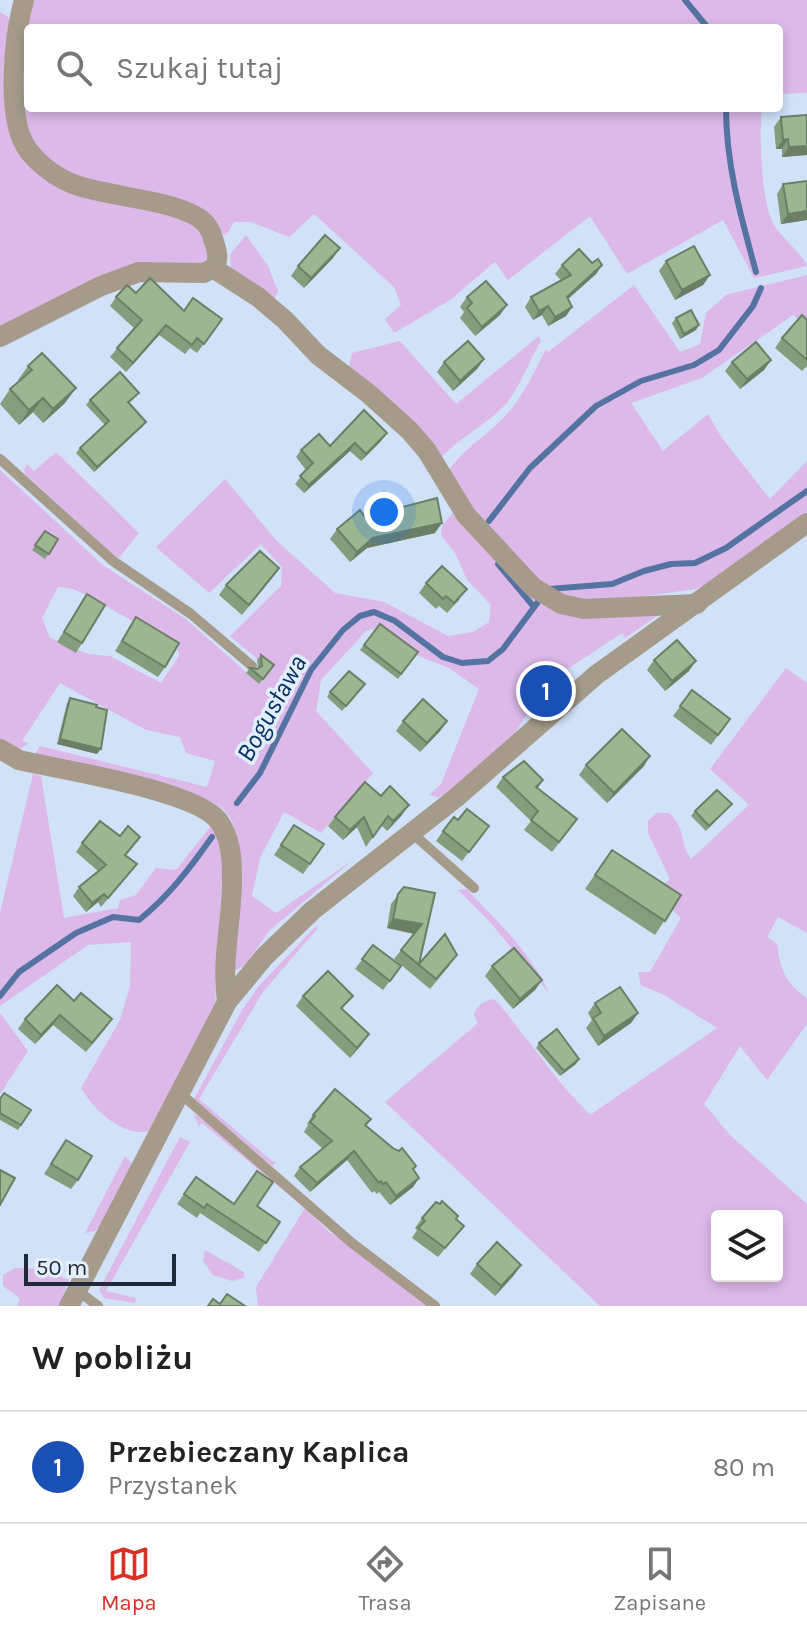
<!DOCTYPE html>
<html lang="pl">
<meta charset="utf-8">
<style>
body{margin:0;font-family:Karla,sans-serif;background:#f2f2f2;color:#222}
.controls{position:absolute;right:24px;bottom:24px;display:grid;overflow:hidden;border-radius:8px;box-shadow:0 4px 12px #0003}
.controls button{width:72px;height:72px;display:grid;place-items:center;padding:0;border:0;border-bottom:2px solid #e0e0e0;background:#fff;color:#222;font:40px sans-serif}
.scale{position:absolute;left:24px;bottom:20px;width:152px;box-sizing:border-box;padding-left:8px;border:4px solid #1f2937;border-top:0;font-size:22px;line-height:28px;white-space:nowrap;color:#1f2937;-webkit-text-stroke:6px #e3eefd;paint-order:stroke}
.you{position:absolute;left:384px;top:512px;width:28px;height:28px;margin:-20px;border:6px solid #fff;border-radius:50%;background:#1a73e8;box-shadow:0 0 0 12px #1a73e833}
.badge{display:grid;place-items:center;width:52px;height:52px;border-radius:50%;background:#d93025;color:#fff;font-size:26px;font-weight:700}
.pin{position:absolute;translate:-50% -50%;border:4px solid #fff;box-shadow:0 2px 8px #0006}
.list{margin:0;padding:0;list-style:none}
h2{display:flex;justify-content:space-between;align-items:center;height:104px;margin:0;padding:0 32px;font-size:34px}
h2 small{font-size:26px;font-weight:400;color:#767676}
.list li{display:grid;grid-template-columns:52px 1fr auto;gap:24px;align-items:center;box-sizing:border-box;height:112px;padding:0 32px;border-top:2px solid #e0e0e0}
.list b{display:block;font-size:30px;white-space:nowrap}
.list p{margin:0;font-size:26px;white-space:nowrap;color:#767676}
.list em{font-size:26px;font-style:normal;color:#767676}
.icon{flex:none;width:44px;height:44px;fill:none;stroke:currentColor;stroke-width:2;stroke-linecap:round;stroke-linejoin:round}
.map{position:relative;flex:none;width:807px;height:1306px;overflow:hidden}
.search{position:absolute;background:#fff;box-shadow:0 4px 12px #0003;left:24px;right:24px;top:24px;height:88px;display:flex;align-items:center;gap:20px;box-sizing:border-box;padding:0 28px;border-radius:8px;color:#767676;font-size:30px}
.sheet{height:216px;background:#fff}
nav{display:flex;justify-content:space-around;align-items:center;box-sizing:border-box;height:112px;border-top:2px solid #e0e0e0;background:#fff;font-size:22px;color:#767676}
nav a{display:grid;justify-items:center;gap:4px}
nav .on{color:#d93025}
.map>svg:first-child{display:block}
.green{fill:#dcb9e9;fill-rule:evenodd}
.lines{fill:none;stroke-linecap:round;stroke-linejoin:round}
.stream{stroke:#5473a0;stroke-width:6}
.lane{stroke:#a69b8a;stroke-width:10}
.street{stroke:#a69b8a;stroke-width:20}
.wall{fill:#859d7d}
.shaded-wall{fill:#6c7f66}
.building{fill:#9bb691;stroke:#6c7f66;stroke-width:2}
.labels{text-anchor:middle;stroke-width:7;stroke-linejoin:round;paint-order:stroke}
.water-label{font-size:26px;font-style:italic;fill:#063063;stroke:#e3eefd}
</style>
<div class="map">
<svg width="807" height="1306" viewBox="0 0 807 1306">
<rect width="100%" height="100%" fill="#d1e1f8"/>
<g class="green">
<path d="M29,0h778v93l-28,1v-66h-751v80h734c-3,27 -1,88 10,113 8,17 27,28 35,45l-53,12 -31,-58 -96,54 -37,-58 -82,64 -13,-18 -45,38 -56,33 -9,-14 16,-14 -7,-18 -80,-73 -25,23 -38,-15h-17l-7,12 -7,2 -5,-10 -149,-50 -35,-27 -11,-45z"/>
<polygon points="0,12 8,17 10,23 9,88 43,170 177,213 206,233 208,258 200,264 160,265 0,330"/>
<polygon points="246,235 268,266 278,291 273,302 231,270 230,255"/>
<path d="M807,275v52l-14,-12 -91,63 -71,25 32,48 45,-37 14,24 48,61 37,-38v51l-97,70 -14,7 -94,13 -45,-6 -73,-69 -37,-54c16,-25 40,-37 59,-58 18,-19 28,-43 40,-66l2,3 86,-67 46,67 20,-8 6,-31 20,-18z"/>
<path d="M539,336l2,5c-13,21 -21,48 -38,66 -20,20 -46,32 -64,53l-86,-86 -4,-8 3,-13 48,-12 56,63z"/>
<polygon points="56,452 139,533 118,559 26,475 24,470 27,464 34,471"/>
<path d="M0,470l104,96 82,53 73,65 12,-14 -41,-34 51,-50 1,-19 -21,-23 -52,49 -53,-46 69,-68 51,61 59,53 49,9 64,34 25,-4 16,-10 2,-17 -24,-25 -12,-27 -14,-18 1,-9 14,-17 71,80 131,24 -1,3 -32,22 -3,-5 -59,39 -36,34 3,4 -19,29 -67,56 -6,2 -9,-2 12,-11 38,-95 -30,-21 -33,-13 -34,-28 -16,4 -45,49 -5,31 57,62 -52,60 -37,-21 -24,46 -8,38 24,17 77,-53 -84,71 -23,33 -10,6 -2,-3 5,-118c-2,-15 -4,-27 -15,-39 -22,-22 -153,-46 -189,-56l5,-8 167,41 8,-26 -29,-8 -6,-16 -34,-7 -86,-47 -38,58 7,2 -12,8 -17,-11zM58,587l15,2 13,6 91,51 2,10 -18,27 -51,-27 -22,-2 -38,-16 -8,-20z"/>
<path d="M786,668l21,15v250l-29,-16 -11,20 10,7c3,25 9,40 30,54v26l-40,56 -27,-34 -36,58 26,31 77,69v102h-207l-215,-204 93,-79 -4,-8c4,-11 8,-13 20,-16l6,6 63,81 27,29 127,-87 -51,-32 -25,-11 -3,-13h12l31,-54 -26,-25 15,-14 -22,-46v-12l8,-8h13c19,18 9,29 22,46l58,-54 -39,-36zM717,1216h60v60h-60z"/>
<path d="M33,774l8,2 23,142 54,-10 2,-8 16,-5 20,-27 20,2 35,-44 13,24 -9,135 1,19 -65,127c-28,7 -57,-21 -70,-43l39,-68 10,-34 1,-44 -43,3 -88,61v-93z"/>
<path d="M466,889c32,32 64,63 83,104l-61,-73 -30,-30z"/>
<polygon points="316,926 317,929 263,992 199,1099 273,1162 277,1161 272,1166 194,1099 242,1010 258,987"/>
<polygon points="0,1013 28,1051 0,1094"/>
<polygon points="193,1114 204,1119 305,1208 329,1232 339,1237 357,1253 423,1299 428,1306 258,1306 256,1287 305,1208 202,1123 199,1126"/>
<polygon points="180,1137 190,1142 106,1291 136,1298 135,1303 104,1298 99,1290"/>
<polygon points="125,1156 133,1165 106,1218 95,1231 85,1233"/>
<polygon points="205,1250 244,1272 244,1278 232,1281 213,1275 203,1261"/>
<polygon points="15,1268 44,1269 69,1280 59,1306 17,1306 20,1298 3,1286 3,1275"/>
</g>
<g class="lines">
<g class="stream">
<polyline points="685,0 708,28"/>
<path d="M726,108c0,57 15,109 30,164"/>
<polyline points="489,521 530,468 596,406 641,381 694,365 719,350 753,306 761,288"/>
<polyline points="498,564 534,607"/>
<polyline points="549,589 612,584 644,571 671,564 695,563 726,548 807,491"/>
<polyline points="237,803 260,773 311,670 343,630 360,616 374,612 395,621 443,657 462,663 488,661 503,649 538,602"/>
<path d="M0,996l19,-24 57,-39 37,-16 26,3c30,-24 51,-52 73,-83"/>
</g>
<g class="lane">
<polyline points="0,459 113,561 191,614 252,666"/>
<polyline points="412,833 474,888"/>
<polyline points="180,1093 352,1243 435,1306"/>
<polyline points="77,1290 98,1306"/>
</g>
<g class="street">
<path d="M24,0c-10,35 -19,119 4,150 9,12 24,24 38,31 35,17 114,17 139,42 6,6 8,15 10,22 3,9 4,16 -2,23"/>
<polyline points="0,337 101,286 139,272 204,273 213,268 258,297 285,320 318,355 369,394 410,431 427,451 466,515 533,587 561,604 584,609 697,604"/>
<path d="M0,749l19,11c43,10 174,30 199,60 13,17 14,39 14,59 0,42 -11,81 -5,123"/>
<polyline points="69,1306 227,1002 265,956 313,910 457,797 596,675 807,523"/>
</g>
</g>
<g class="wall">
<polygon points="807,115 807,155 782,157 782,149 776,149 774,127 781,117"/>
<polygon points="807,181 807,220 781,224 777,194 783,184"/>
<polygon points="333,258 304,288 291,276 298,266"/>
<polygon points="666,261 710,275 703,285 675,300 659,271"/>
<polygon points="592,263 602,265 596,274 568,299 572,307 566,316 548,326 542,315 533,320 525,307 531,297 561,280 555,274 562,265"/>
<polygon points="136,293 184,311 222,319 197,353 190,348 185,354 159,335 126,372 110,357 134,328 110,306 116,297"/>
<polygon points="467,297 500,315 475,336 460,318 464,312 460,307"/>
<polygon points="676,318 696,330 680,339 672,323"/>
<polygon points="807,320 807,366 802,371 775,348 782,338"/>
<polygon points="484,359 477,369 453,391 437,372 444,362"/>
<polygon points="771,360 764,370 740,389 725,371 732,362"/>
<polygon points="28,366 65,403 43,423 33,412 19,425 0,404 10,389 19,381 18,380"/>
<polygon points="135,398 129,403 143,426 94,472 76,453 80,448 105,425 86,405 90,400"/>
<polygon points="381,441 361,461 350,451 304,493 295,484 306,470 296,457 301,450"/>
<polygon points="337,529 435,533 367,548 350,562 330,539"/>
<polygon points="45,531 58,539 45,559 32,550"/>
<polygon points="272,578 242,615 219,595 226,585"/>
<polygon points="426,583 460,599 447,613 439,606 436,609 419,593"/>
<polygon points="87,594 82,643 76,653 57,642"/>
<polygon points="136,617 165,667 158,677 115,651"/>
<polygon points="380,624 418,652 398,679 360,650"/>
<polygon points="261,655 274,665 259,684 246,673 250,668 258,668 257,660"/>
<polygon points="654,660 689,671 665,691 647,670"/>
<polygon points="361,689 342,711 327,697 330,692"/>
<polygon points="692,690 730,719 711,745 673,716"/>
<polygon points="70,698 97,754 57,744 67,703"/>
<polygon points="403,721 447,721 440,731 420,752 396,731"/>
<polygon points="586,765 644,766 607,803 579,775"/>
<polygon points="503,777 543,780 538,788 570,829 552,852 524,830 531,821 496,787"/>
<polygon points="732,804 706,831 691,816 695,811"/>
<polygon points="402,815 387,831 381,825 366,847 357,827 343,840 328,826 335,817"/>
<polygon points="458,820 489,826 462,861 436,841 443,831"/>
<polygon points="294,825 324,844 303,874 274,855"/>
<polygon points="120,836 134,845 126,855 130,873 101,907 98,902 86,912 73,896 79,887 98,871 76,852 82,843"/>
<polygon points="612,850 681,895 655,935 585,889"/>
<polygon points="404,887 435,893 419,964 450,965 430,989 394,959 414,934 387,928 391,904"/>
<polygon points="373,945 401,966 383,990 355,969"/>
<polygon points="492,966 542,980 535,990 513,1009 485,976"/>
<polygon points="57,985 105,1029 86,1052 53,1025 35,1044 18,1029 25,1019"/>
<polygon points="303,996 353,996 342,1009 362,1044 350,1058 296,1006"/>
<polygon points="595,1003 638,1013 631,1023 598,1046 586,1028 592,1020 588,1013"/>
<polygon points="539,1043 576,1064 560,1076 536,1048"/>
<polygon points="0,1098 31,1110 18,1130 0,1120"/>
<polygon points="313,1115 371,1119 366,1126 416,1166 414,1170 419,1178 413,1187 390,1205 379,1192 377,1194 374,1191 372,1193 347,1160 310,1192 294,1176 300,1167 323,1149 304,1132 308,1125 307,1124"/>
<polygon points="66,1140 78,1180 71,1189 44,1174"/>
<polygon points="196,1177 234,1204 257,1206 280,1222 259,1252 200,1213 197,1218 177,1204"/>
<polygon points="422,1218 456,1219 464,1226 438,1257 412,1238 417,1230 415,1228"/>
<polygon points="477,1264 521,1265 514,1275 495,1296 470,1274"/>
</g>
<g class="shaded-wall">
<polygon points="788,139 782,149 776,149 783,140"/>
<polygon points="807,146 807,155 782,157 789,147"/>
<polygon points="807,211 807,220 781,224 788,214"/>
<polygon points="340,248 333,258 304,288 311,278"/>
<polygon points="602,265 596,274 560,306 567,297"/>
<polygon points="710,275 703,285 675,300 682,290"/>
<polygon points="507,305 500,315 475,336 482,327"/>
<polygon points="548,306 542,315 533,320 539,311"/>
<polygon points="572,307 566,316 548,326 555,317"/>
<polygon points="166,325 159,335 126,372 133,363"/>
<polygon points="699,325 696,330 680,339 684,334"/>
<polygon points="484,359 477,369 453,391 460,381"/>
<polygon points="771,360 764,370 740,389 747,379"/>
<polygon points="76,388 65,403 43,423 53,409"/>
<polygon points="43,398 33,412 19,425 29,410"/>
<polygon points="146,422 143,426 94,472 97,467"/>
<polygon points="387,433 381,441 361,461 366,454"/>
<polygon points="355,443 350,451 304,493 309,485"/>
<polygon points="442,523 435,533 367,548 350,562 357,552 373,538"/>
<polygon points="696,661 689,671 665,691 672,681"/>
<polygon points="447,721 440,731 420,752 427,743"/>
<polygon points="60,739 101,749 97,754 57,744"/>
<polygon points="650,756 644,766 607,803 614,793"/>
<polygon points="409,805 402,815 387,831 393,821"/>
<polygon points="364,817 357,827 343,840 350,830"/>
<polygon points="104,894 98,902 86,912 92,903"/>
<polygon points="393,919 422,924 416,934 387,928"/>
<polygon points="542,980 535,990 513,1009 520,999"/>
<polygon points="638,1013 631,1023 598,1046 604,1036"/>
<polygon points="60,1015 53,1025 35,1044 41,1035"/>
<polygon points="369,1034 362,1044 350,1058 357,1048"/>
<polygon points="579,1059 576,1064 560,1076 564,1071"/>
<polygon points="354,1151 347,1160 310,1192 317,1183"/>
<polygon points="419,1178 413,1187 390,1205 396,1196"/>
<polygon points="521,1265 514,1275 495,1296 501,1286"/>
</g>
<g class="building">
<polygon points="807,115 807,146 789,147 788,139 783,140 781,117"/>
<polygon points="807,181 807,211 788,214 783,184"/>
<polygon points="325,235 340,248 311,278 298,266"/>
<polygon points="694,246 710,275 682,290 666,261"/>
<polygon points="579,249 592,263 598,259 602,265 567,297 572,307 555,317 548,306 539,311 531,297 571,275 562,265"/>
<polygon points="150,278 184,311 193,298 222,319 204,344 197,338 192,345 166,325 133,363 117,348 142,320 116,297 127,285 136,293"/>
<polygon points="486,281 507,305 482,327 467,308 472,303 467,297"/>
<polygon points="691,310 699,325 684,334 676,318"/>
<polygon points="802,315 807,320 807,360 782,338"/>
<polygon points="468,341 484,359 460,381 444,362"/>
<polygon points="756,342 771,360 747,379 732,362"/>
<polygon points="42,353 76,388 53,409 43,398 29,410 10,389 32,370 28,366"/>
<polygon points="120,372 139,393 128,402 146,422 97,467 80,448 109,421 90,400"/>
<polygon points="364,410 387,433 366,454 355,443 309,485 300,476 313,463 301,450 319,434 330,446"/>
<polygon points="437,498 442,523 373,538 357,552 337,529 360,510 365,517"/>
<polygon points="45,531 58,539 49,554 35,545"/>
<polygon points="260,551 279,568 249,605 226,585"/>
<polygon points="442,566 467,589 454,603 446,596 443,599 426,583"/>
<polygon points="87,594 105,605 82,643 64,632"/>
<polygon points="136,617 179,643 165,667 122,641"/>
<polygon points="380,624 418,652 401,674 364,645"/>
<polygon points="677,640 696,661 672,681 654,660"/>
<polygon points="261,655 274,665 263,679 250,668 257,669 262,666"/>
<polygon points="349,671 365,684 346,706 330,692"/>
<polygon points="692,690 730,719 718,735 680,706"/>
<polygon points="70,698 97,705 96,707 107,710 101,749 60,739"/>
<polygon points="423,699 447,721 427,743 403,721"/>
<polygon points="622,729 650,756 614,793 586,765"/>
<polygon points="524,761 543,780 536,787 577,819 559,842 531,820 538,811 503,777"/>
<polygon points="365,782 381,796 390,786 409,805 393,821 388,816 373,837 364,817 350,830 335,817"/>
<polygon points="717,790 732,804 709,826 695,811"/>
<polygon points="467,809 489,826 469,852 443,831 454,817 458,820"/>
<polygon points="100,821 120,836 128,826 140,837 125,855 137,864 108,898 104,894 92,903 79,887 106,865 82,843"/>
<polygon points="294,825 324,844 310,864 281,845"/>
<polygon points="612,850 681,895 665,921 595,875"/>
<polygon points="404,887 435,893 419,964 445,934 457,955 436,979 401,950 422,924 393,919 398,894"/>
<polygon points="373,945 401,966 390,981 362,959"/>
<polygon points="514,948 542,980 520,999 492,966"/>
<polygon points="328,971 353,996 341,1008 369,1034 357,1048 303,996"/>
<polygon points="57,985 74,1001 81,993 112,1019 92,1043 60,1015 41,1035 25,1019"/>
<polygon points="620,987 638,1013 604,1036 593,1018 601,1013 595,1003"/>
<polygon points="557,1029 579,1059 564,1071 539,1043"/>
<polygon points="335,1089 371,1119 365,1125 394,1149 399,1151 402,1148 416,1166 413,1169 419,1178 396,1196 386,1182 383,1184 381,1181 379,1183 354,1151 317,1183 300,1167 332,1141 310,1122 315,1116 313,1115"/>
<polygon points="4,1093 31,1110 21,1125 0,1113 0,1099"/>
<polygon points="66,1140 92,1156 78,1180 51,1164"/>
<polygon points="0,1170 15,1178 0,1205"/>
<polygon points="257,1171 273,1182 257,1206 280,1222 266,1243 207,1204 204,1208 184,1194 196,1177 234,1204"/>
<polygon points="442,1201 458,1216 456,1219 464,1226 445,1248 418,1228 425,1221 422,1218 436,1202 440,1204"/>
<polygon points="497,1242 521,1265 501,1286 477,1264"/>
<polygon points="227,1294 245,1306 208,1306 213,1299 220,1304"/>
</g>
<g class="labels">
<g class="water-label">
<text transform="translate(271 708) rotate(-61)" y="9">Bogusława</text>
</g>
</g>
</svg>
<div class="controls">
<button><svg class="icon" aria-label="layers" viewBox="0 0 24 24"><path d="M12 4l9 5-9 5-9-5zM3 14l9 5 9-5"/></svg></button>
</div>
<div class="scale">50 m</div>
<div class="you"></div>
<div class="pin badge" style="left:546px;top:691px;background:#1a4fb4">1</div>
<div class="search"><svg class="icon" aria-label="search" viewBox="0 0 24 24"><circle cx="10" cy="10" r="6"/><path d="M15 15l6 6"/></svg>Szukaj tutaj</div>
</div>
<section class="sheet">
<h2>W pobliżu<small></small></h2>
<ul class="list">
<li><span class="badge" style="background:#1a4fb4">1</span><div><b>Przebieczany Kaplica</b><p>Przystanek</p></div><em>80 m</em></li>
</ul>
</section>
<nav>
<a class="on"><svg class="icon" aria-label="map" viewBox="0 0 24 24"><path d="M3 6l6-2 6 2 6-2v14l-6 2-6-2-6 2zM9 4v14M15 6v14"/></svg>Mapa</a>
<a><svg class="icon" aria-label="directions" viewBox="0 0 24 24"><path d="M12 3l9 9-9 9-9-9zM9 14v-3h6M13 9l2 2-2 2"/></svg>Trasa</a>
<a><svg class="icon" aria-label="saved" viewBox="0 0 24 24"><path d="M7 4h10v16l-5-4-5 4z"/></svg>Zapisane</a>
</nav>
